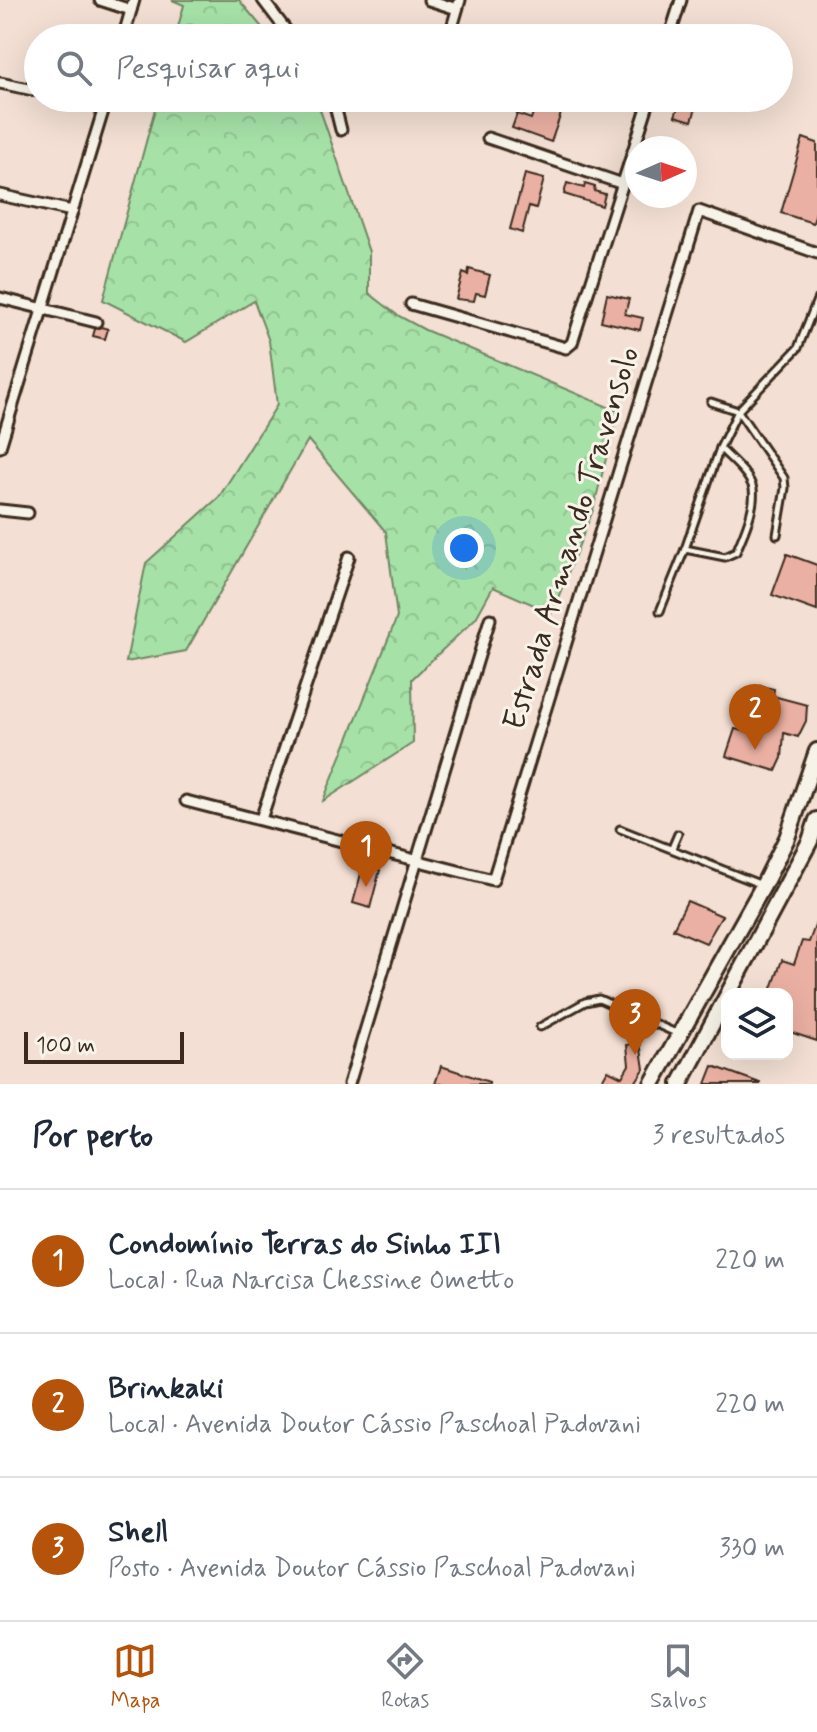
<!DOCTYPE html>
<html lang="pt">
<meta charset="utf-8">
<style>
body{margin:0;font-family:Mynerve,sans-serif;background:#f2f2f3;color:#1f2937}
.controls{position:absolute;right:24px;bottom:24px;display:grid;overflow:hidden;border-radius:16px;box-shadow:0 8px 32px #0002}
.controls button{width:72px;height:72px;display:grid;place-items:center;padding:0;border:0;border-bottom:2px solid #e0e1e3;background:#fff;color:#1f2937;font:40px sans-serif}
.compass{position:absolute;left:625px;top:136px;width:72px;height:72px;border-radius:50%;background:#fff;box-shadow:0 8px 32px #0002;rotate:87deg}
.scale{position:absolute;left:24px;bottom:20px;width:160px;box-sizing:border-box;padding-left:8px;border:4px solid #3b2a1e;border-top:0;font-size:22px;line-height:28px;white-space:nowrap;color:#3b2a1e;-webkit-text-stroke:6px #f7f3e8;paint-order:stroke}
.you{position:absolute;left:464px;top:548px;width:28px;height:28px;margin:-20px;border:6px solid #fff;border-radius:50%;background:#1a73e8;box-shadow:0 0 0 12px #1a73e833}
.badge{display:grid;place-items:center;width:52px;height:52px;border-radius:50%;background:#b45309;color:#fff;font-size:26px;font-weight:700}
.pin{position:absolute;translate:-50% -66px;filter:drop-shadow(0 2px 4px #0008)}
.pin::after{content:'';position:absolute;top:42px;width:28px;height:24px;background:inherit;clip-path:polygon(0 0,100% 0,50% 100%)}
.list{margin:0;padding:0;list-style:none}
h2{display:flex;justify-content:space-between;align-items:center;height:104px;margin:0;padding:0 32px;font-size:34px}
h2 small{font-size:26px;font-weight:400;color:#747a83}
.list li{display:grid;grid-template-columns:52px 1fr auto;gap:24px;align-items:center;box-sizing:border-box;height:144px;padding:0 32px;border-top:2px solid #e0e1e3}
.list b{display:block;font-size:30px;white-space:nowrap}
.list p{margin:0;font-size:26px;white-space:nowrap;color:#747a83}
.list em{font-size:26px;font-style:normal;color:#747a83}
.icon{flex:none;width:44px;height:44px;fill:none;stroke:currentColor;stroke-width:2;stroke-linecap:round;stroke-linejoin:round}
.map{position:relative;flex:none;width:817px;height:1084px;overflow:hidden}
.search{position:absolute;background:#fff;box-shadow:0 8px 32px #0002;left:24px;right:24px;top:24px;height:88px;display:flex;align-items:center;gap:20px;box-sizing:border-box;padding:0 28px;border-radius:44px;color:#747a83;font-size:30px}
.sheet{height:536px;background:#fff}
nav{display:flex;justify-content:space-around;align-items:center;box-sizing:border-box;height:112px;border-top:2px solid #e0e1e3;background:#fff;font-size:22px;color:#747a83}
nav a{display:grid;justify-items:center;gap:4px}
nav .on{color:#b45309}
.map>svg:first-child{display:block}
.forest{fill:url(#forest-crowns);stroke:#708663;stroke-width:2}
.building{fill:#eab0a3;stroke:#3b2a1e;stroke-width:2}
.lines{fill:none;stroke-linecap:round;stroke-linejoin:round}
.lane-casing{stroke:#3b2a1e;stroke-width:11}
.street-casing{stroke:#3b2a1e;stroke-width:15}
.secondary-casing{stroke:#3b2a1e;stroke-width:20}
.lane{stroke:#f7f3e8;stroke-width:5}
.street{stroke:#f7f3e8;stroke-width:9}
.secondary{stroke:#f7f3e8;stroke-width:14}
.labels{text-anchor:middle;stroke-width:6;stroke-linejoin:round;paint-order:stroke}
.street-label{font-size:32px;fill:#3b2a1e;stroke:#f7f3e8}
</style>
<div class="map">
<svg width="817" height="1084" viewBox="0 0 817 1084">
<defs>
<pattern id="forest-crowns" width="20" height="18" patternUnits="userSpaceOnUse" patternTransform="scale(2)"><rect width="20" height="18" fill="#a6e2a8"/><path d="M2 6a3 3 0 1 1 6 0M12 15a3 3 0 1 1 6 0" fill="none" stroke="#90c290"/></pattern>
</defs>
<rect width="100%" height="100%" fill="#f3dfd3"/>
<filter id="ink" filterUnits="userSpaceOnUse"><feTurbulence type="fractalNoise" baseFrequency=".0125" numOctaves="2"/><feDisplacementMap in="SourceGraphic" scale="16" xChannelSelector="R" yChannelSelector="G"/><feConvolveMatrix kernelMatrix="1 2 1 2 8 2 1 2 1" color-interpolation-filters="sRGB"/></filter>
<g filter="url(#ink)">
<g class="forest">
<polygon points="172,0 239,0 271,38 175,38 184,5"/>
<polygon points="158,98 316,98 369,252 369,293 397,315 425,330 618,411 593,510 552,613 493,587 476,618 412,679 413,743 323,801 397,617 386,532 308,440 186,651 126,662 146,563 219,497 277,405 269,341 254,301 186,342 103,300"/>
</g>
<g class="building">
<polygon points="538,98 554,98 565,102 551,142 512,128 517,114 531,119"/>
<polygon points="676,98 699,98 692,121 675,116 678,108 674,107"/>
<polygon points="803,138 817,143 817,208 813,223 781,213"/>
<polygon points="525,174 544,179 536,208 529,206 522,233 510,229"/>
<polygon points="567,183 584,188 585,184 595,187 594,191 605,194 602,206 564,194"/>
<polygon points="469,269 490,275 485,295 476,293 474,301 456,299 463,273 468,275"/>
<polygon points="607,294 629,299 625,314 643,318 640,330 601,321"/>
<polygon points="101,327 108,329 105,339 93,336 95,329"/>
<polygon points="787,554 817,565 817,611 772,595"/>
<polygon points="760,686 774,689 773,696 807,705 806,721 798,737 784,733 782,758 776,771 726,756 735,729 744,731 755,707"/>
<polygon points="370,867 380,870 370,908 353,903 362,870 368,871"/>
<polygon points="687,901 722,916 706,943 673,929"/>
<polygon points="816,923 817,923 817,1041 787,1031 787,994 770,994 782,960 794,964 802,941 809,942"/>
<polygon points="640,1042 644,1069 635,1083 637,1084 600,1084 608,1070 622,1077 629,1065 627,1045"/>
<polygon points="441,1066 489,1082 489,1084 435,1084"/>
<polygon points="713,1066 760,1083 760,1084 706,1084"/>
</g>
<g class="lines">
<g class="lane-casing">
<g id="lane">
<polyline points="711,402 738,411 784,478 785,488 777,535"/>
<path d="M685,549l40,8 11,-5c7,-16 20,-45 17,-63 -3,-15 -23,-30 -33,-41l18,-37 60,-63 19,-48"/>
<polyline points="660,611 685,549 720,448"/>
<polyline points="620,829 762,885"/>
<polyline points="672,848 678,834"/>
<polyline points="540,1027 585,1002 599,999 676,1033"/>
</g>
</g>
<g class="street-casing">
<g id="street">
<polyline points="100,0 131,10"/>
<polyline points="263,0 292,38"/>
<polyline points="429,0 457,9"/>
<polyline points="123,38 134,0"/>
<polyline points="449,38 460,0"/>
<polyline points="669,38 681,0"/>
<polyline points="0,83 38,91"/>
<polyline points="67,98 104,106"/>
<polyline points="333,98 341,130"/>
<polyline points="418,98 420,98"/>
<polyline points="488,138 623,184"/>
<polyline points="0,195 72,211"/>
<polyline points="0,298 96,322"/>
<polyline points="411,304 566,348 572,343 650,98"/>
<polyline points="0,447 107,98"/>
<polyline points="0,510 28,513"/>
<polyline points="186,801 493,880 699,211 817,253"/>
<polyline points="261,819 349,557"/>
<polyline points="349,1084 490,619"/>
</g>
</g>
<g class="secondary-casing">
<g id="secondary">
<polyline points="728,994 810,841 817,820"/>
<polyline points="652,1084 763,886 787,838 817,751"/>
<polyline points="680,1084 727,996"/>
</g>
</g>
<use href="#lane" class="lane"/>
<use href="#street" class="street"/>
<use href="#secondary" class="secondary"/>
</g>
</g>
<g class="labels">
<g class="street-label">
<text transform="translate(570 538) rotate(-73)" y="11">Estrada Armando Travensolo</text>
</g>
</g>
</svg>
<div class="controls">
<button><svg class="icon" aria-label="layers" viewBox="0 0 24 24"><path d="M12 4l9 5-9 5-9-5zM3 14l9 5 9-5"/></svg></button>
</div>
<svg class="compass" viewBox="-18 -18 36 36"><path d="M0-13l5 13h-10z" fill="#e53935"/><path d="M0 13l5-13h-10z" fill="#747a83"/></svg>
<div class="scale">100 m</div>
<div class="you"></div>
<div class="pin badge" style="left:366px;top:887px">1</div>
<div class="pin badge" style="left:755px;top:750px">2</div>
<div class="pin badge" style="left:635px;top:1055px">3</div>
<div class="search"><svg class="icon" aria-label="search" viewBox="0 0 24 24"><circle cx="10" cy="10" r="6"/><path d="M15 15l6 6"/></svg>Pesquisar aqui</div>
</div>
<section class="sheet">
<h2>Por perto<small>3 resultados</small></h2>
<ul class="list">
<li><span class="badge">1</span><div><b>Condomínio Terras do Sinho III</b><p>Local · Rua Narcisa Chessine Ometto</p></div><em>220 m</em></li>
<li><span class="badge">2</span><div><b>Brinkaki</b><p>Local · Avenida Doutor Cássio Paschoal Padovani</p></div><em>220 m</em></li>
<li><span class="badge">3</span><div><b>Shell</b><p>Posto · Avenida Doutor Cássio Paschoal Padovani</p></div><em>330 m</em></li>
</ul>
</section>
<nav>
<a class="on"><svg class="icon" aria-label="map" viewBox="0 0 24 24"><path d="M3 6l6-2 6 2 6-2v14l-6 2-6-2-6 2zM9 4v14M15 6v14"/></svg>Mapa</a>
<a><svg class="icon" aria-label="directions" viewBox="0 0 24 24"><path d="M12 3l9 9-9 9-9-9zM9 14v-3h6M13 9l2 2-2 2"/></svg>Rotas</a>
<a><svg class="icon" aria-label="saved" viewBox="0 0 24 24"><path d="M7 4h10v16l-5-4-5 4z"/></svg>Salvos</a>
</nav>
